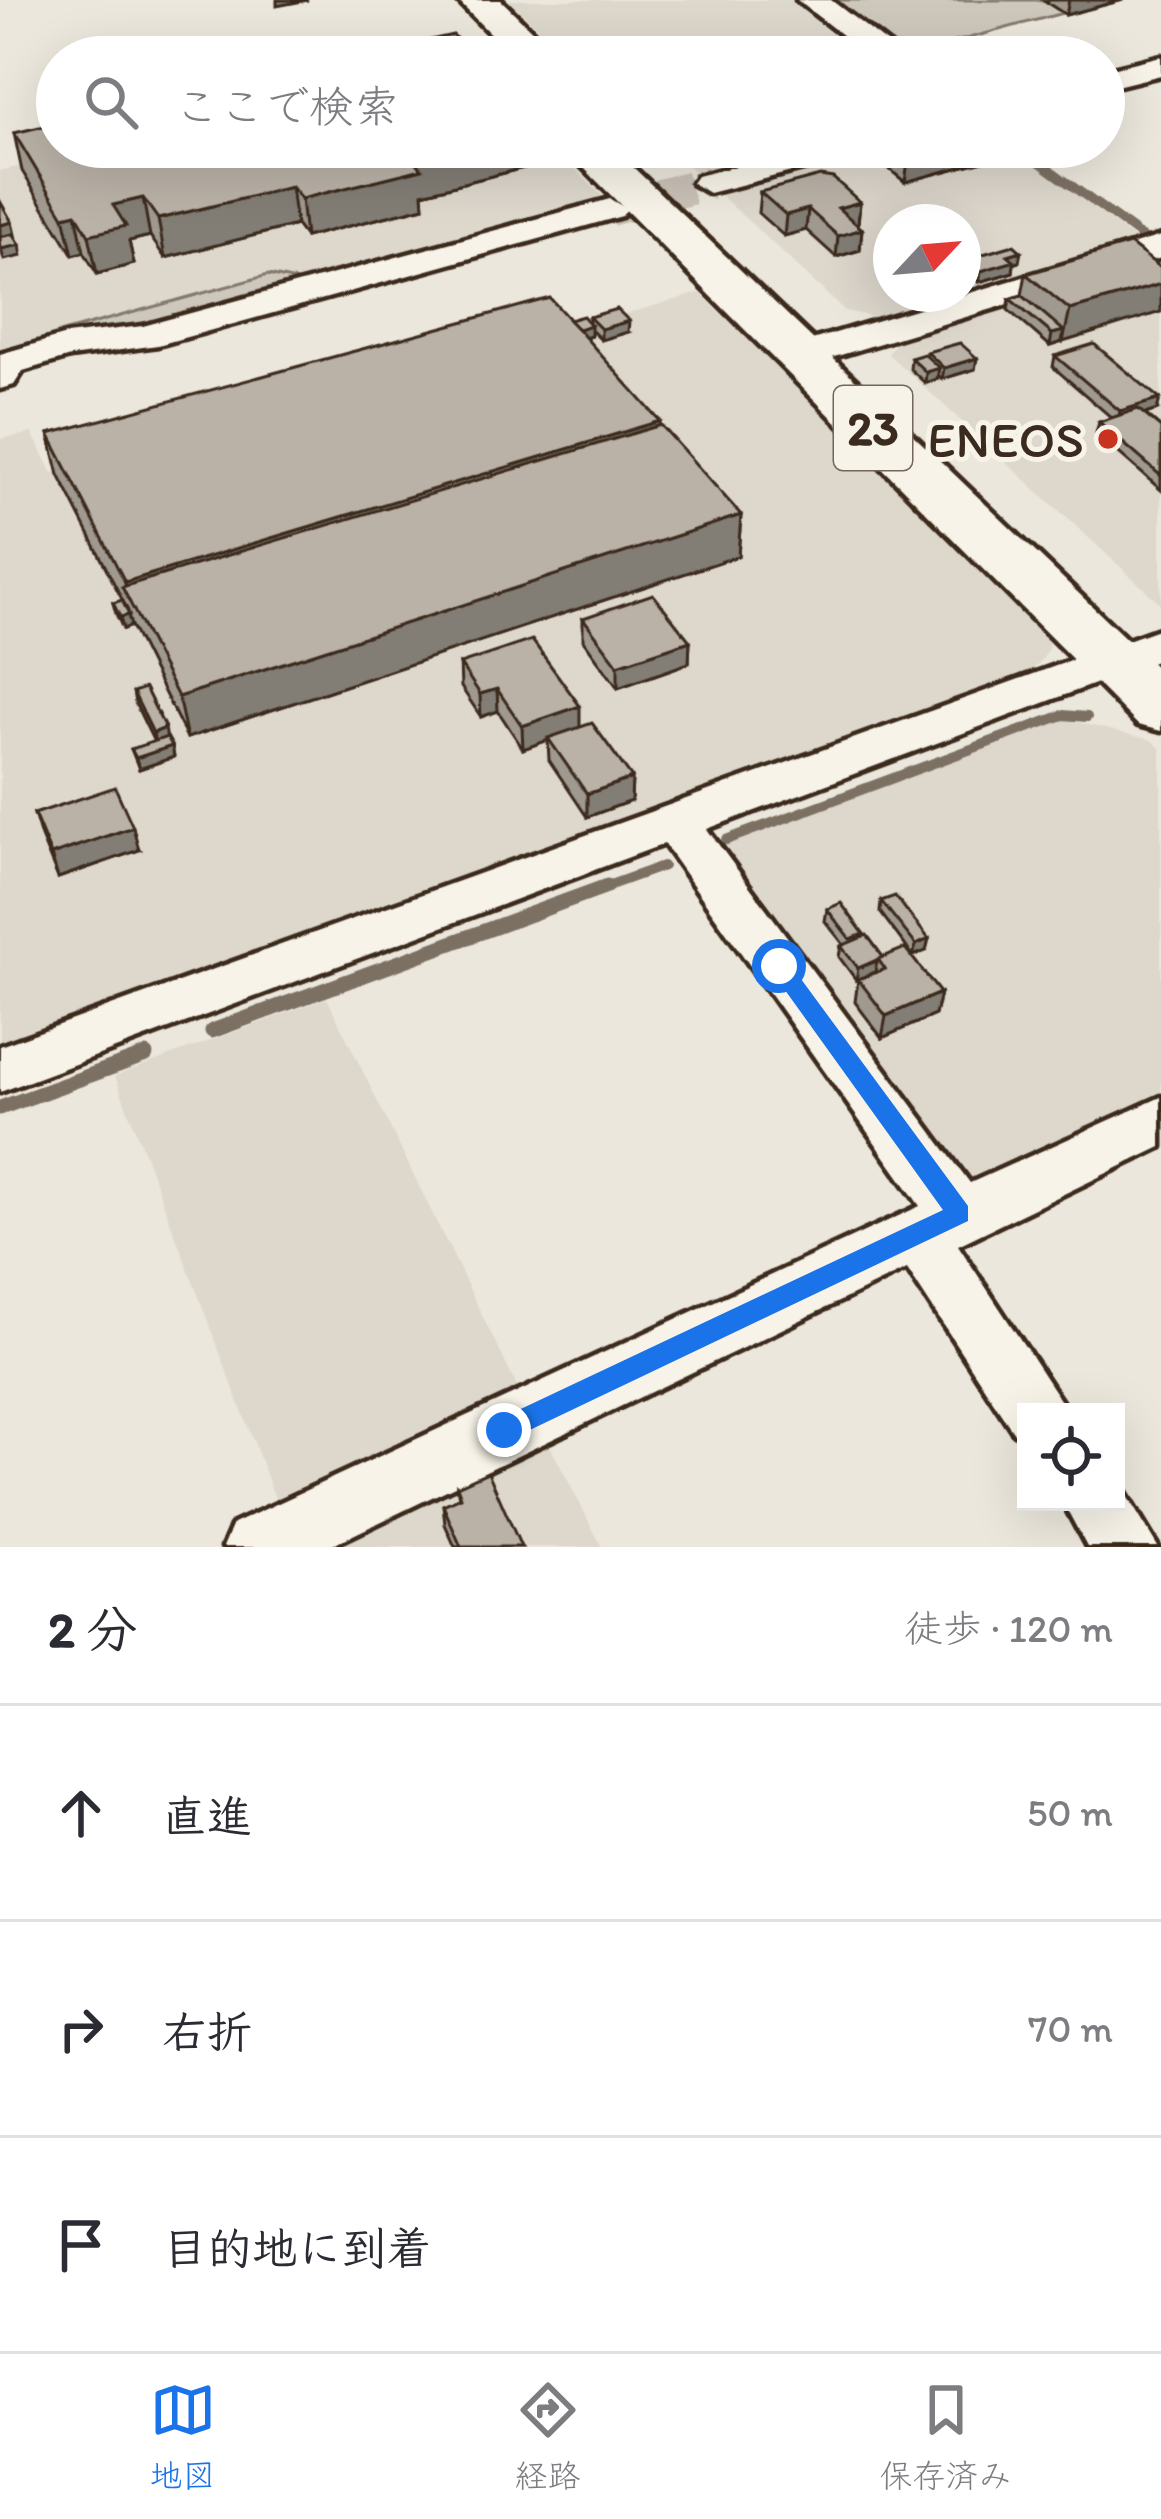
<!DOCTYPE html>
<html lang="ja">
<meta charset="utf-8">
<style>
body{margin:0;font-family:Itim,"Klee One",sans-serif;background:#f2f2f3;color:#2b2b33}
.controls{position:absolute;right:36px;bottom:36px;display:grid;overflow:hidden;border-radius:0px;box-shadow:0 12px 48px #0002}
.controls button{width:108px;height:108px;display:grid;place-items:center;padding:0;border:0;border-bottom:3px solid #e1e1e2;background:#fff;color:#2b2b33;font:60px sans-serif}
.compass{position:absolute;left:873px;top:204px;width:108px;height:108px;border-radius:50%;background:#fff;box-shadow:0 12px 48px #0002;rotate:64deg}
.stop{position:absolute;width:36px;height:36px;margin:-27px;border:9px solid #1a73e8;border-radius:50%;background:#fff}
.stop.end{background:#1a73e8;border-color:#fff;box-shadow:0 3px 12px #0008}
.list{margin:0;padding:0;list-style:none}
h2{display:flex;justify-content:space-between;align-items:center;height:156px;margin:0;padding:0 48px;font-size:51px}
h2 small{font-size:39px;font-weight:400;color:#7c7c81}
.list li{display:grid;grid-template-columns:78px 1fr auto;gap:36px;align-items:center;box-sizing:border-box;height:216px;padding:0 48px;border-top:3px solid #e1e1e2}
.list b{display:block;font-size:45px;white-space:nowrap}
.list em{font-size:39px;font-style:normal;color:#7c7c81}
.icon{flex:none;width:66px;height:66px;fill:none;stroke:currentColor;stroke-width:2;stroke-linecap:round;stroke-linejoin:round}
.map{position:relative;flex:none;width:1161px;height:1547px;overflow:hidden}
.search{position:absolute;background:#fff;box-shadow:0 12px 48px #0002;left:36px;right:36px;top:36px;height:132px;display:flex;align-items:center;gap:30px;box-sizing:border-box;padding:0 42px;border-radius:66px;color:#7c7c81;font-size:45px}
.sheet{height:804px;background:#fff}
nav{display:flex;justify-content:space-around;align-items:center;box-sizing:border-box;height:168px;border-top:3px solid #e1e1e2;background:#fff;font-size:33px;color:#7c7c81}
nav a{display:grid;justify-items:center;gap:6px}
nav .on{color:#1a73e8}
.map>svg:first-child{display:block}
.built{fill:#ddd7cc}
.green{fill:#cec8bc;stroke:#84796d;stroke-width:3}
.lines{fill:none;stroke-linecap:round;stroke-linejoin:round}
.stream-far2{stroke:#7c7064;stroke-width:9}
.stream-far1{stroke:#7c7064;stroke-width:10}
.stream{stroke:#7c7064;stroke-width:15}
.minor-tunnel{stroke:#c9c1b6;stroke-width:34;stroke-dasharray:34 16;stroke-linecap:butt}
.minor-casing{stroke:#3b2a1e;stroke-width:9}
.highway-casing{stroke:#3b2a1e;stroke-width:9}
.minor{fill:#f7f3e8;fill-rule:evenodd}
.highway{fill:#f7f3e8;fill-rule:evenodd}
.wall{fill:#a09990;stroke:#3b2a1e;stroke-width:3}
.shaded-wall{fill:#827d75;stroke:#3b2a1e;stroke-width:3}
.building{fill:#bab2a7;stroke:#3b2a1e;stroke-width:3}
.route{fill:#1a73e8}
.poi-dot{fill:#c8321e;stroke:#f7f3e8;stroke-width:4.5}
.labels{text-anchor:middle;stroke-width:10;stroke-linejoin:round;paint-order:stroke}
.shield{fill:#f7f3e8;stroke:#73665b;stroke-width:3}
.shield-label{font-size:48px;font-weight:bold;fill:#3b2a1e}
.poi-label{font-size:51px;fill:#3b2a1e;stroke:#f7f3e8;text-anchor:end}
</style>
<div class="map">
<svg width="1161" height="1547" viewBox="0 0 1161 1547">
<rect width="100%" height="100%" fill="#ece7dc"/>
<filter id="ink" filterUnits="userSpaceOnUse"><feTurbulence type="fractalNoise" baseFrequency=".00833" numOctaves="2"/><feDisplacementMap in="SourceGraphic" scale="24" xChannelSelector="R" yChannelSelector="G"/><feConvolveMatrix kernelMatrix="1 2 1 2 8 2 1 2 1" color-interpolation-filters="sRGB"/></filter>
<g filter="url(#ink)">
<g class="built">
<polygon points="508,0 798,0 877,57 570,57"/>
<polygon points="104,147 553,147 610,204 136,330 59,333 0,352 0,171"/>
<polygon points="668,147 829,147 703,180"/>
<polygon points="876,147 1012,147 1139,242 963,292 963,222 891,222 891,294 955,294 874,317 845,311 715,190"/>
<polygon points="1161,261 1161,604 888,354 897,340"/>
<polygon points="700,293 1042,624 1049,647 1042,660 1027,675 0,1045 0,439 32,433 53,473"/>
<polygon points="1064,719 1152,740 1161,749 1161,1098 974,1185 957,1183 716,848"/>
<polygon points="327,998 524,1401 281,1514 115,1076"/>
<polygon points="544,1434 602,1547 348,1547 341,1529"/>
</g>
<g class="green">
<polygon points="824,0 1042,0 1063,13 902,56"/>
<polygon points="268,275 310,284 136,330 59,333"/>
</g>
<g class="lines">
<polyline class="stream-far2" points="1019,147 1143,238"/>
<g class="stream-far1">
<polyline points="726,840 1063,715 1087,717"/>
<polyline points="599,889 663,866"/>
</g>
<g class="stream">
<polyline points="212,1031 607,886"/>
<polyline points="0,1108 146,1055"/>
</g>
<polyline class="minor-tunnel" points="610,209 709,183"/>
<g class="minor-casing">
<g id="minor">
<polygon points="797,0 831,0 905,57 870,57"/>
<polygon points="1161,56 1161,75 1104,89 1104,70"/>
<polygon points="811,147 867,147 862,154 709,193 692,183 697,176"/>
<polygon points="610,199 627,209 622,216 158,345 70,357 23,371 14,385 0,389 0,354 66,335 143,326"/>
<polygon points="1161,236 1161,258 811,364 785,364 779,356 785,348"/>
<polygon points="1161,628 1161,659 707,829 970,1183 1161,1097 1161,1147 958,1245 1068,1412 1026,1412 1026,1438 1014,1433 907,1269 328,1547 223,1547 233,1524 920,1206 664,844 0,1092 0,1046"/>
<polygon points="1116,1478 1158,1547 1087,1547 1063,1502 1116,1502"/>
</g>
</g>
<g class="highway-casing">
<g id="highway">
<polygon points="457,0 501,0 559,57 513,57"/>
<polygon points="563,147 612,147 1161,672 1161,731 1138,725"/>
</g>
</g>
<use href="#minor" class="minor"/>
<use href="#highway" class="highway"/>
</g>
<g class="wall">
<polygon points="1043,0 1123,0 1066,15"/>
<polygon points="14,133 544,163 423,193 424,207 305,237 296,225 165,258 150,236 129,241 134,264 97,274 84,252 73,255 22,171"/>
<polygon points="875,147 1011,147 1009,154 905,182 873,156"/>
<polygon points="760,192 860,202 858,223 856,223 862,229 860,250 836,257 806,230 784,236 758,213"/>
<polygon points="1130,244 1063,342 1050,346 1008,310 1010,299 1022,295 1026,274"/>
<polygon points="966,259 1019,262 1014,264 1013,272 979,282 964,270"/>
<polygon points="589,317 628,332 601,340 591,330 591,336 585,338 660,425 741,515 738,556 187,738 131,626 123,629 116,614 113,603 127,609 59,475 49,434 569,320 589,323"/>
<polygon points="927,352 977,358 975,369 942,379 938,375 937,379 925,383 910,369 911,358 926,356"/>
<polygon points="1055,356 1157,410 1145,414 1161,428 1161,490 1096,433 1099,422 1112,418 1053,367"/>
<polygon points="583,618 690,641 689,663 618,688 583,640"/>
<polygon points="460,664 580,727 632,778 631,801 587,817 549,760 548,740 523,749 498,711 481,717 461,687"/>
<polygon points="133,692 167,737 172,746 174,757 139,769 131,749 154,742 135,703"/>
<polygon points="34,814 139,850 58,878 41,837"/>
<polygon points="881,901 926,951 913,956 880,912"/>
<polygon points="827,909 864,934 864,937 883,957 940,993 935,1015 882,1038 855,1002 858,979 875,972 856,980 839,957 841,946 844,945 825,921"/>
<polygon points="457,1486 521,1547 455,1547 445,1524 443,1505 459,1498"/>
</g>
<g class="shaded-wall">
<polygon points="277,0 308,0 277,6"/>
<polygon points="1069,0 1123,0 1066,15"/>
<polygon points="454,147 544,147 544,163 423,193 424,207 305,237 301,199 412,157"/>
<polygon points="962,147 1011,147 1009,154 905,182 908,161"/>
<polygon points="291,187 296,225 165,258 158,219"/>
<polygon points="143,198 150,236 129,241 134,264 97,274 89,235 113,205"/>
<polygon points="860,202 858,223 836,229 838,208"/>
<polygon points="808,209 806,230 784,236 786,215"/>
<polygon points="76,213 84,252 73,255 64,216"/>
<polygon points="12,222 17,243 0,247 0,225"/>
<polygon points="862,229 860,250 836,257 838,236"/>
<polygon points="20,245 22,256 4,260 1,249"/>
<polygon points="1021,251 1019,262 1014,264 1013,272 979,282 981,271 1008,255"/>
<polygon points="1161,284 1161,312 1063,342 1070,310"/>
<polygon points="629,321 628,332 601,340 601,329"/>
<polygon points="591,325 591,336 560,345 560,334"/>
<polygon points="1064,331 1062,342 1050,346 1052,334"/>
<polygon points="977,358 975,369 942,379 944,368"/>
<polygon points="939,368 937,379 925,383 926,372"/>
<polygon points="1160,399 1157,410 1118,423 1120,411"/>
<polygon points="660,421 658,461 130,602 125,582"/>
<polygon points="741,515 738,556 187,738 178,697"/>
<polygon points="128,615 131,626 123,629 120,617"/>
<polygon points="690,641 689,663 618,688 618,665"/>
<polygon points="497,689 498,711 481,717 480,694"/>
<polygon points="580,706 580,729 523,749 522,726"/>
<polygon points="165,728 167,740 155,744 153,733"/>
<polygon points="172,746 174,757 139,769 136,758"/>
<polygon points="632,778 631,801 587,817 587,794"/>
<polygon points="133,827 139,850 58,878 51,855"/>
<polygon points="929,939 926,951 913,956 916,945"/>
<polygon points="877,961 875,972 856,980 858,968"/>
<polygon points="940,993 935,1015 882,1038 886,1016"/>
</g>
<g class="building">
<polygon points="453,35 475,57 355,57"/>
<polygon points="57,123 57,147 454,147 412,157 422,169 301,199 291,187 158,219 143,198 113,205 126,226 89,235 76,213 64,216 14,133"/>
<polygon points="890,147 962,147 908,161"/>
<polygon points="820,176 833,178 860,202 838,208 862,229 838,236 808,209 786,215 760,192"/>
<polygon points="0,201 12,222 0,225"/>
<polygon points="13,234 20,245 1,249 0,237"/>
<polygon points="1130,244 1161,268 1161,284 1070,310 1026,274"/>
<polygon points="1014,245 1021,251 1008,255 1015,261 981,271 966,259"/>
<polygon points="1022,295 1064,331 1052,334 1010,299"/>
<polygon points="550,298 660,421 125,582 49,434"/>
<polygon points="617,309 629,321 601,329 589,317"/>
<polygon points="583,316 591,325 578,329 569,320"/>
<polygon points="960,343 977,358 944,368 927,352"/>
<polygon points="1094,344 1160,399 1120,411 1055,356"/>
<polygon points="924,354 939,368 926,372 911,358"/>
<polygon points="1138,409 1161,428 1161,476 1099,422"/>
<polygon points="661,425 741,515 178,697 122,587"/>
<polygon points="653,594 690,641 618,665 583,618"/>
<polygon points="122,600 129,615 120,617 113,603"/>
<polygon points="532,640 580,706 522,726 497,689 480,694 460,664"/>
<polygon points="145,688 165,728 153,733 133,692"/>
<polygon points="592,723 632,778 587,794 548,738"/>
<polygon points="167,737 172,746 136,758 131,749"/>
<polygon points="115,787 133,827 51,855 34,814"/>
<polygon points="895,896 929,939 916,945 881,901"/>
<polygon points="841,903 864,934 850,939 827,909"/>
<polygon points="867,935 883,957 858,968 841,946"/>
<polygon points="905,948 940,993 886,1016 858,979 885,969 878,959"/>
<polygon points="488,1472 521,1547 461,1547 443,1505 461,1497 457,1486"/>
</g>
</g>
<polygon class="route" points="779,958 787,960 968,1206 968,1221 513,1438 495,1438 495,1421 943,1210 772,972 769,966"/>
<circle class="poi-dot" cx="1108" cy="439" r="12"/>
<g class="labels">
<rect class="shield" x="834" y="386" width="78" height="84" rx="9"/>
<g class="shield-label">
<text x="873" y="445">23</text>
</g>
<g class="poi-label">
<text x="1084" y="457">ENEOS</text>
</g>
</g>
</svg>
<div class="controls">
<button><svg class="icon" aria-label="locate" viewBox="0 0 24 24"><circle cx="12" cy="12" r="6"/><path d="M12 2v4M12 18v4M2 12h4M18 12h4"/></svg></button>
</div>
<svg class="compass" viewBox="-18 -18 36 36"><path d="M0-13l5 13h-10z" fill="#e53935"/><path d="M0 13l5-13h-10z" fill="#7c7c81"/></svg>
<div class="stop" style="left:779px;top:966px"></div>
<div class="stop end" style="left:504px;top:1430px"></div>
<div class="search"><svg class="icon" aria-label="search" viewBox="0 0 24 24"><circle cx="10" cy="10" r="6"/><path d="M15 15l6 6"/></svg>ここで検索</div>
</div>
<section class="sheet">
<h2>2 分<small>徒歩 · 120 m</small></h2>
<ul class="list">
<li><svg class="icon" aria-label="ahead" viewBox="0 0 24 24"><path d="M12 20V5M6 11l6-6 6 6"/></svg><div><b>直進</b></div><em>50 m</em></li>
<li><svg class="icon" aria-label="right" viewBox="0 0 24 24"><path d="M7 20v-9h11M14 6l5 5-5 5"/></svg><div><b>右折</b></div><em>70 m</em></li>
<li><svg class="icon" aria-label="arrive" viewBox="0 0 24 24"><path d="M6 21V4h12l-3 4 3 4H6"/></svg><div><b>目的地に到着</b></div></li>
</ul>
</section>
<nav>
<a class="on"><svg class="icon" aria-label="map" viewBox="0 0 24 24"><path d="M3 6l6-2 6 2 6-2v14l-6 2-6-2-6 2zM9 4v14M15 6v14"/></svg>地図</a>
<a><svg class="icon" aria-label="directions" viewBox="0 0 24 24"><path d="M12 3l9 9-9 9-9-9zM9 14v-3h6M13 9l2 2-2 2"/></svg>経路</a>
<a><svg class="icon" aria-label="saved" viewBox="0 0 24 24"><path d="M7 4h10v16l-5-4-5 4z"/></svg>保存済み</a>
</nav>
